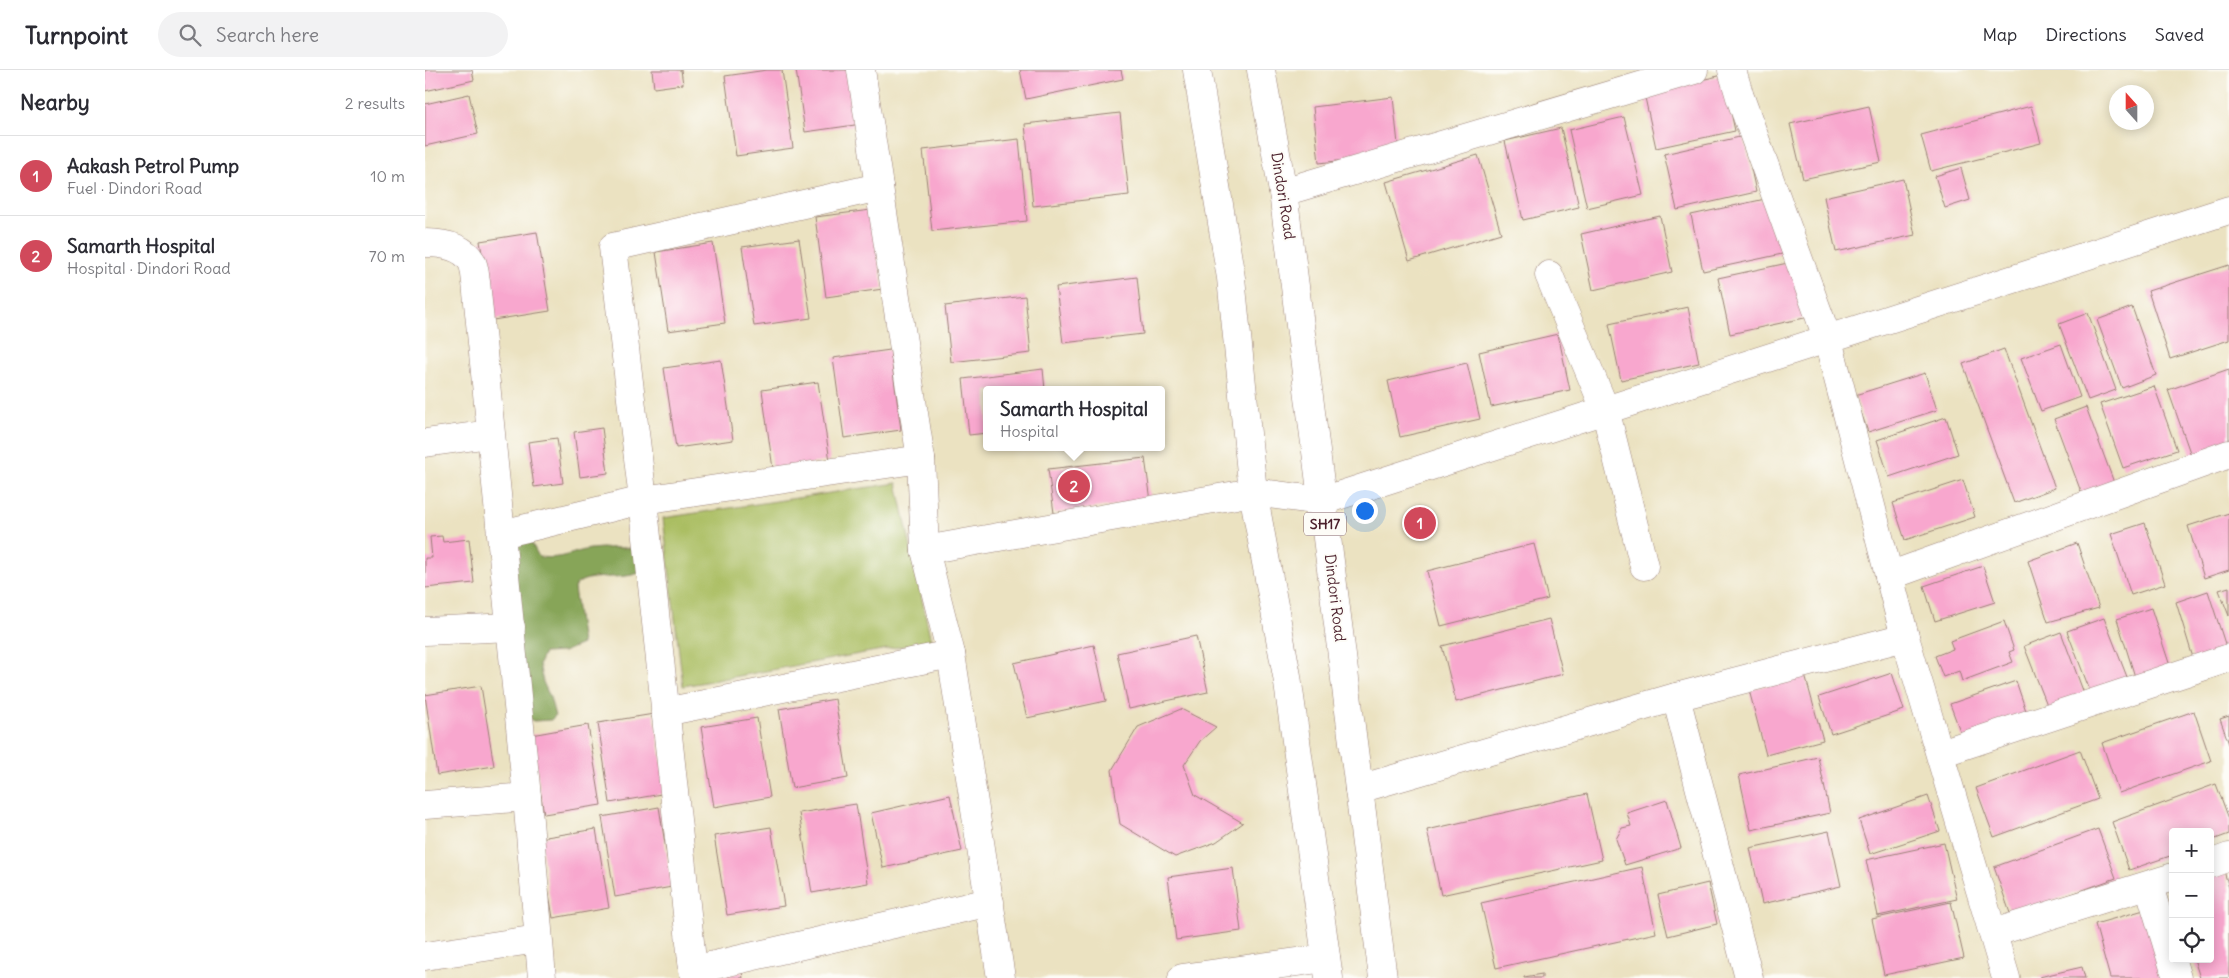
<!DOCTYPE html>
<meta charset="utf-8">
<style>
body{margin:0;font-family:Delius,sans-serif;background:#f2f2f3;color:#2b2b33}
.controls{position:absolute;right:15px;bottom:15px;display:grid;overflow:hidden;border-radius:5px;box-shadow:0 2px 12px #0003}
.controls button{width:45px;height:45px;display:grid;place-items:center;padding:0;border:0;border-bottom:1px solid #e1e1e2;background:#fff;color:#2b2b33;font:25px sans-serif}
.compass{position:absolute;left:1684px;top:15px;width:45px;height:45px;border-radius:50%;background:#fff;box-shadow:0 2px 12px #0003;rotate:339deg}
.you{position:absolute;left:939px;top:440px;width:18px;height:18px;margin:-12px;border:4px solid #fff;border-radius:50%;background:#1a73e8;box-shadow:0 0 0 8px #1a73e833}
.badge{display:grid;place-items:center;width:32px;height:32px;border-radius:50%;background:#d1495b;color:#fff;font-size:16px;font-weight:700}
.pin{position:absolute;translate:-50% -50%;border:2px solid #fff;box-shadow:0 1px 5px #0006}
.popup{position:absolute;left:558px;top:316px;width:182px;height:65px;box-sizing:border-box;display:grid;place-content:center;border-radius:5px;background:#fff;filter:drop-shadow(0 1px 4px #0005);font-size:16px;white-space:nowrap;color:#7c7c81}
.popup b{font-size:19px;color:#2b2b33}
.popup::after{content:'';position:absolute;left:50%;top:100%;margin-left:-10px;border:10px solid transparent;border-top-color:#fff}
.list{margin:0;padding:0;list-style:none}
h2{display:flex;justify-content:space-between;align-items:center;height:65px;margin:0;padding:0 20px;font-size:21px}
h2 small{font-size:16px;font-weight:400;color:#7c7c81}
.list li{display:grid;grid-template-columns:32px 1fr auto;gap:15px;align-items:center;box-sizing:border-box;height:80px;padding:0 20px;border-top:1px solid #e1e1e2}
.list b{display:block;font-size:19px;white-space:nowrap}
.list p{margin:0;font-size:16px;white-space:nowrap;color:#7c7c81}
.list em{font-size:16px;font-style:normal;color:#7c7c81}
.icon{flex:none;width:28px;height:28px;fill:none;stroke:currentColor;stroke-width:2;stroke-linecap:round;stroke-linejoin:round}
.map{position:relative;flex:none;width:1804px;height:908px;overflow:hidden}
header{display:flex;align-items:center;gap:30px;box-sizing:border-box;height:70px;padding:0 25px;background:#fff;border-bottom:1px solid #e1e1e2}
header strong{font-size:24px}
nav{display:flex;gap:28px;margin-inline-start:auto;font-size:18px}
.search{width:350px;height:45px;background:#f2f2f3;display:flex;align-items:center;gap:12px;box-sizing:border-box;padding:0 18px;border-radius:28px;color:#7c7c81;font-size:19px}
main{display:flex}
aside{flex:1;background:#fff}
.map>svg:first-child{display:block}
.green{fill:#aabe62;stroke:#7a6e46}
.forest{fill:#87a558;stroke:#686242}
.building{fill:#f8a7ce}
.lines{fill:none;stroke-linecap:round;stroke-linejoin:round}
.street-casing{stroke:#9a8076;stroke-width:29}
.primary-casing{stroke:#9a8076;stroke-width:29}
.street{stroke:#fff;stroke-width:28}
.primary{stroke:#fff;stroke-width:28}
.labels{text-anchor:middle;stroke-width:4;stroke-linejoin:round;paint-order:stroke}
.shield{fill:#fdfcf7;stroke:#806168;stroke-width:1}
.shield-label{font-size:14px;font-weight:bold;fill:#4a1f2b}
.street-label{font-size:15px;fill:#4a1f2b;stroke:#fdfcf7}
</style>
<header>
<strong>Turnpoint</strong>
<div class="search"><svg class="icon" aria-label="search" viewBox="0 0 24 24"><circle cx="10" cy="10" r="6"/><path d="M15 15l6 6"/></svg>Search here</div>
<nav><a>Map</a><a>Directions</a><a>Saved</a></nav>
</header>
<main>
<aside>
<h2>Nearby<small>2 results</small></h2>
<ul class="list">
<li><span class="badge">1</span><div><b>Aakash Petrol Pump</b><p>Fuel · Dindori Road</p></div><em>10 m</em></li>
<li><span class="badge">2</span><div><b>Samarth Hospital</b><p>Hospital · Dindori Road</p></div><em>70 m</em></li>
</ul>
</aside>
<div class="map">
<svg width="1804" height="908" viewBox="0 0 1804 908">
<rect width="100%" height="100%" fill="#fdfcf7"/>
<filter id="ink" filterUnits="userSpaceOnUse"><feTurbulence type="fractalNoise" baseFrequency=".02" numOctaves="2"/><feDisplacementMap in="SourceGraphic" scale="10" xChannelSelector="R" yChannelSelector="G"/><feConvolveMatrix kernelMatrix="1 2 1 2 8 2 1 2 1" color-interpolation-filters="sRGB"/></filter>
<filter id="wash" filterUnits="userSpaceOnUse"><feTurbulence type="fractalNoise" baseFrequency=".0096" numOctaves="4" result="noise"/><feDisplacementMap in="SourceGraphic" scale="20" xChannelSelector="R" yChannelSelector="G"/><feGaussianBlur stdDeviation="1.12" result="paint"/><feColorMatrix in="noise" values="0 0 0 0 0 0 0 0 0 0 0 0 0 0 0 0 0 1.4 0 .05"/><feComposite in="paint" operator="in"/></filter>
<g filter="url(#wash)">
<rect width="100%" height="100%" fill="#ebe2c1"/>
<polygon class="green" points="472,413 506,571 258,616 238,448"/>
<path class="forest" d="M103,466l11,21c23,3 32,-5 51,-8 16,-2 32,-1 48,-1l5,23c-21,12 -59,-1 -69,17l8,56 -19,8 -19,1 -5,11 4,18 7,15 5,19 -4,4 -17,1 -10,-3 -16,-178z"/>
<g id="blocks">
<g class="building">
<polygon points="0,0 47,0 49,10 0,21"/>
<polygon points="227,0 256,0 258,14 229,18"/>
<polygon points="342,0 357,0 368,78 311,86 300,6"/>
<polygon points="371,0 429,0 437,54 380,62"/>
<polygon points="595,0 696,0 698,9 601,29"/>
<polygon points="1298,5 1310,61 1231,78 1219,23"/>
<polygon points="44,24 53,64 0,76 0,34"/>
<polygon points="968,27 974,84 894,93 888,37"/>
<polygon points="1444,36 1456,92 1378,109 1365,54"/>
<polygon points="1606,36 1616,73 1506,101 1496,65"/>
<polygon points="695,43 704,125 608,136 600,54"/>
<polygon points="1199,47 1218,125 1162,138 1144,60"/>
<polygon points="1136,58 1154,137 1098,150 1080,71"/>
<polygon points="1319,66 1331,122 1252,140 1239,84"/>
<polygon points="594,69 602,151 507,161 498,80"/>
<polygon points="1053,85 1076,163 984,191 961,112"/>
<polygon points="1536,98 1545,130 1520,138 1510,106"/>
<polygon points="1478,109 1490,165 1411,182 1399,127"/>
<polygon points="1345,128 1357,184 1278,201 1266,145"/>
<polygon points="446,140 458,219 401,227 390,147"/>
<polygon points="1235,146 1247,202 1168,220 1156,164"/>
<polygon points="112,162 125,241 68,250 55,171"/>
<polygon points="374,169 386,248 329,256 317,177"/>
<polygon points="288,173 300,253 243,261 231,182"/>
<polygon points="1372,191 1384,247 1305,264 1293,208"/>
<polygon points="1804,195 1804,270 1745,289 1723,221"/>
<polygon points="712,207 718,264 638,273 631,217"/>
<polygon points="600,226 606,283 526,292 520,236"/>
<polygon points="1263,237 1274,293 1196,310 1184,254"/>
<polygon points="1707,237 1731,305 1697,318 1672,250"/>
<polygon points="1663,243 1691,320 1663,330 1634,254"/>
<polygon points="1133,264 1145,320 1066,337 1054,282"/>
<polygon points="1636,274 1655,327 1616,341 1596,288"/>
<polygon points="1579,279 1630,418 1589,433 1538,294"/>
<polygon points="465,280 476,360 419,368 408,288"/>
<polygon points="296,290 308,370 251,378 239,298"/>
<polygon points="1042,293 1055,349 975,367 963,311"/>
<polygon points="618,299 620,320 562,320 562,363 544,365 538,309"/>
<polygon points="1804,299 1804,379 1768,391 1743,320"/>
<polygon points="1500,303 1512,340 1443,362 1430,325"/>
<polygon points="393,312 405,391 348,399 337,320"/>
<polygon points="1729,316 1752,380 1698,398 1675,334"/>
<polygon points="1661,337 1691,418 1659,430 1629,349"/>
<polygon points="1521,347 1533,384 1464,407 1452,370"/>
<polygon points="177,358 183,403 155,407 149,362"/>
<polygon points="132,368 138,413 109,417 103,372"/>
<polygon points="720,388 726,431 629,443 623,399"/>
<polygon points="1538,410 1550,447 1480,470 1468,433"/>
<polygon points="1804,443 1804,500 1779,508 1763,456"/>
<polygon points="1720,453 1740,514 1706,525 1686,464"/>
<polygon points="17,466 18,472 44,469 49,513 0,518 0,488 7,488 5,467"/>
<polygon points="1652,473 1674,538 1623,552 1603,491"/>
<polygon points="1109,474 1123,529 1016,556 1002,501"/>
<polygon points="1558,496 1570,532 1510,551 1499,516"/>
<polygon points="1804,517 1804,546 1794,520"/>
<polygon points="1783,521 1802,580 1769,591 1751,532"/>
<polygon points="1726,538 1746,599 1711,610 1692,549"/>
<polygon points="1679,548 1704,612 1667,626 1642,561"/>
<polygon points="1124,549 1138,604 1031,632 1017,576"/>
<polygon points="1579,551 1589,580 1584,582 1588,592 1537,611 1534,601 1518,607 1510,586 1528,579 1525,571"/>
<polygon points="1636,562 1660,626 1624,640 1599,576"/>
<polygon points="771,566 783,622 704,639 692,583"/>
<polygon points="669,575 681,631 602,648 589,593"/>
<polygon points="1467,603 1479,640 1406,664 1394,627"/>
<polygon points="1380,605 1398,670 1341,685 1324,620"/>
<polygon points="1591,611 1603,647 1538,669 1525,634"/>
<polygon points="56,616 69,696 12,705 0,625"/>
<polygon points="410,629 423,708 367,718 354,639"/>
<polygon points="756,639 791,657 775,671 759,695 770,725 818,753 791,772 750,787 695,754 687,700 713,657"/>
<polygon points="1769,641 1786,691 1694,723 1677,673"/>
<polygon points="229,644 242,723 185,733 173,653"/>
<polygon points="1804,646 1804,674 1795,649"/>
<polygon points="332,648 345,727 289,737 276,657"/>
<polygon points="163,655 176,735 119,744 106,665"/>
<polygon points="1655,680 1673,729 1569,767 1551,718"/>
<polygon points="1393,687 1405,743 1326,760 1314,705"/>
<polygon points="1791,714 1804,749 1804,764 1785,771 1785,762 1748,762 1748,785 1704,800 1687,752"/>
<polygon points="1162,724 1177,790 1016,825 1002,760"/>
<polygon points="525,725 537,781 458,798 446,743"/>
<polygon points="1503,726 1515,761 1445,784 1434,750"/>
<polygon points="1242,730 1256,778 1200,795 1191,769 1197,758 1206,756 1202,743"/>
<polygon points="431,734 443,813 387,823 374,743"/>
<polygon points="234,737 247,817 190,827 177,747"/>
<polygon points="346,757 359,836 302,845 289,766"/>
<polygon points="171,759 184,838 128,848 115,768"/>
<polygon points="1673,759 1691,808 1586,846 1569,797"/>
<polygon points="1404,761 1416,816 1337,834 1325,778"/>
<polygon points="1519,773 1532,829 1453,846 1441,790"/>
<polygon points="1217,797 1231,863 1071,898 1056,833"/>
<polygon points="808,798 816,861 751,870 743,807"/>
<polygon points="1799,801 1804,818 1804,908 1775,908 1769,889 1785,889 1785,806"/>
<polygon points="1283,813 1292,854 1243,866 1233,825"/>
<polygon points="1526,832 1539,888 1459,905 1447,849"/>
<polygon points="1719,840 1739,908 1685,908 1670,854"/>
<polygon points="1657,897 1660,908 1615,908 1614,907"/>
<polygon points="317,902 318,908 295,908 295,907"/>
<polygon points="1117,904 1117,908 1099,908 1099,907"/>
</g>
</g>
</g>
<g filter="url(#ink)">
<use href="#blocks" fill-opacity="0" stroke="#9a8076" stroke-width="1"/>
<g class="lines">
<g class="street-casing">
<g id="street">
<polyline points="436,0 496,389 500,480 526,584 576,908"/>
<polyline points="1307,0 1315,27 1403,270 1480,567 1581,908"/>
<polyline points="454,117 188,177 218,430 268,900 565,832"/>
<polyline points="858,122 1269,0"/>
<path d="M0,173c16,0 38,3 47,19 3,6 3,14 4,20l51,515 15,181"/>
<polyline points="1124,205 1180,339 1219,496"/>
<polyline points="0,373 65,364"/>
<polyline points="77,464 218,430 496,389"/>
<polyline points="500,480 828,422 897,431 1804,140"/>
<polyline points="1464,506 1804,384"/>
<polyline points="0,561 86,557"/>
<polyline points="1251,627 1324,908"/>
<polyline points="240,642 526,584"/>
<polyline points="1516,683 1804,588"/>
<polyline points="934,719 1251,627 1480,567"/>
<polyline points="0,735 102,727"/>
<polyline points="1785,794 1804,787"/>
<polyline points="1724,816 1752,908"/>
<polyline points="1568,863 1748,807"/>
<polyline points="0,886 113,869"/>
<polyline points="757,908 901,888"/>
</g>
</g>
<g class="primary-casing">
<g id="primary">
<polyline points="772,0 806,208 828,422 862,606 904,908"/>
<polyline points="836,0 858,122 958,908"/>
</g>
</g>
<use href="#street" class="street"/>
<use href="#primary" class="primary"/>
</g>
</g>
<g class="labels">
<rect class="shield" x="879" y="442.5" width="42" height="23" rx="4"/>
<g class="shield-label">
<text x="900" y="459">SH17</text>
</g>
<g class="street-label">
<text transform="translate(858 126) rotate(81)" y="5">Dindori Road</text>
<text transform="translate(910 528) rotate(83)" y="5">Dindori Road</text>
</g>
</g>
</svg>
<div class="controls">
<button>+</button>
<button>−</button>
<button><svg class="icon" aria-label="locate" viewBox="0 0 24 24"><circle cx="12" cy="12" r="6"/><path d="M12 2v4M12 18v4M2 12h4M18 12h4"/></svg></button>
</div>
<svg class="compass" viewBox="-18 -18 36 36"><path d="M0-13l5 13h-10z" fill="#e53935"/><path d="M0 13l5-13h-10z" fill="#7c7c81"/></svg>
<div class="you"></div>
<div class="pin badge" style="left:995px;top:453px">1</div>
<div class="pin badge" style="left:649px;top:416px">2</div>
<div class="popup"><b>Samarth Hospital</b>Hospital</div>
</div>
</main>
